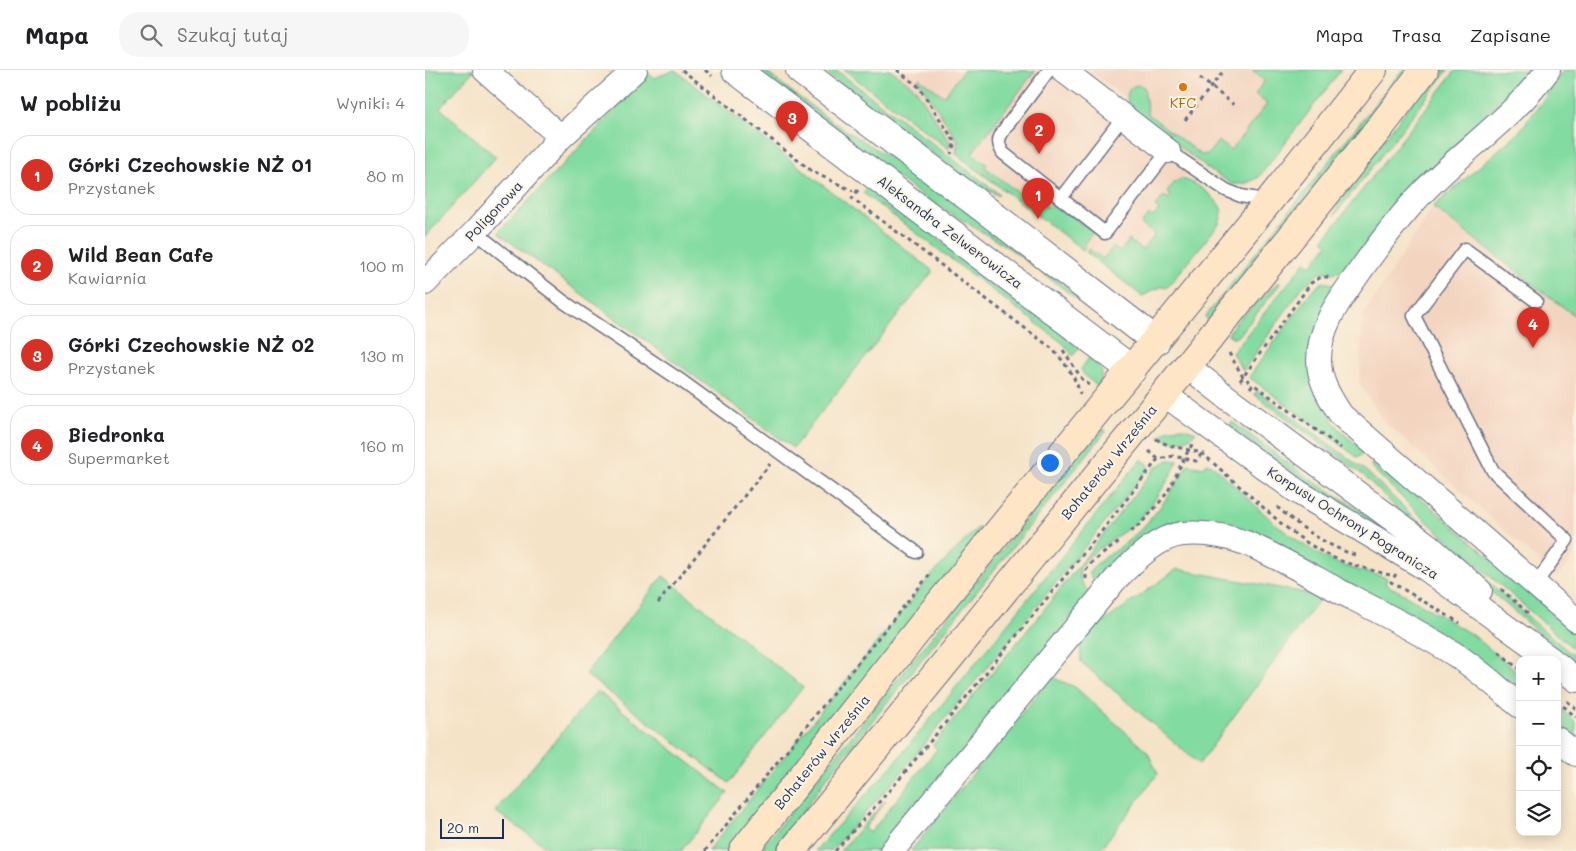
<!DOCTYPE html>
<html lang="pl">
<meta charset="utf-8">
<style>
body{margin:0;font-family:Mali,sans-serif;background:#f6f6f6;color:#202124}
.controls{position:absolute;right:15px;bottom:15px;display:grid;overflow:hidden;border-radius:10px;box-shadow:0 2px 12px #0003}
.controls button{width:45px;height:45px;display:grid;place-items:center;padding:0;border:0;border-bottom:1px solid #e0e0e0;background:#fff;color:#202124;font:25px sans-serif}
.scale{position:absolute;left:15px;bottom:12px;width:64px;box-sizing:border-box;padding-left:5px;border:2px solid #1b2f5e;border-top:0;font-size:14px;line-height:18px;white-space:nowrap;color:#1b2f5e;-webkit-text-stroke:4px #fcf5e5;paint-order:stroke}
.you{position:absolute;left:624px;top:392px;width:18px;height:18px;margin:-12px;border:4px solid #fff;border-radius:50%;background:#1a73e8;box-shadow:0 0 0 8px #1a73e833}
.badge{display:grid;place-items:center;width:32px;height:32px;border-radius:50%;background:#d93025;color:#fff;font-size:16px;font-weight:700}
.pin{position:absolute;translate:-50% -41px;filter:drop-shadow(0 1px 2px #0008)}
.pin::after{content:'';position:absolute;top:26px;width:18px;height:15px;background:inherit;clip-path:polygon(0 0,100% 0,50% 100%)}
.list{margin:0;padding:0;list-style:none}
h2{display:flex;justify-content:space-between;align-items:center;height:65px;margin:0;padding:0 20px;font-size:21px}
h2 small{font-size:16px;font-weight:400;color:#757577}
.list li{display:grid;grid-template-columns:32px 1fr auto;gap:15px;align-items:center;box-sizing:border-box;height:80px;margin:0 10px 10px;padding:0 10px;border:1px solid #e0e0e0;border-radius:20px}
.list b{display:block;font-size:19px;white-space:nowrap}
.list p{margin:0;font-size:16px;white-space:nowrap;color:#757577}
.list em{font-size:16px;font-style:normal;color:#757577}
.icon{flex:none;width:28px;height:28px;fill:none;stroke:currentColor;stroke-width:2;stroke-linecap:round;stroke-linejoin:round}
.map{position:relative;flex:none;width:1151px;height:781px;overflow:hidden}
header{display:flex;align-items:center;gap:30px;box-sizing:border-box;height:70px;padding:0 25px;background:#fff;border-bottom:1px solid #e0e0e0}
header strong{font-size:24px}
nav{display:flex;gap:28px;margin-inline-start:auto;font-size:18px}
.search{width:350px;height:45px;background:#f6f6f6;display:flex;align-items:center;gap:12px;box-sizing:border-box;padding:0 18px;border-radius:20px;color:#757577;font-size:19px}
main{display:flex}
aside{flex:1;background:#fff}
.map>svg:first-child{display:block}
.built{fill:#f3d4bf}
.green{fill:#82dba0;stroke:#4e857f}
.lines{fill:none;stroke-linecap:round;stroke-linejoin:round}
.service-casing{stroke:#676e83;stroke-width:15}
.minor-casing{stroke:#676e83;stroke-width:26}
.tertiary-casing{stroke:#676e83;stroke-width:30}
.secondary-casing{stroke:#676e83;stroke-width:30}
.path{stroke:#676e83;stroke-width:3;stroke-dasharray:4 4;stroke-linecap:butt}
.service{stroke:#fff;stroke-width:12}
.minor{stroke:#fff;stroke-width:24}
.tertiary{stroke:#fff;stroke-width:28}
.secondary{stroke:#fee5c5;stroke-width:28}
.food-dot{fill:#e8710a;stroke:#fcf5e5;stroke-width:2}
.labels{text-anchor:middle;stroke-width:4;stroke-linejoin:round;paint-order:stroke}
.food-label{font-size:14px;fill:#c56008;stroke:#fcf5e5}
.street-label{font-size:14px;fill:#1b2f5e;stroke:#fcf5e5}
</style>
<header>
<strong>Mapa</strong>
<div class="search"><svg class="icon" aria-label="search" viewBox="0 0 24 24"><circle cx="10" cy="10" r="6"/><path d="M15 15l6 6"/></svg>Szukaj tutaj</div>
<nav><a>Mapa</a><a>Trasa</a><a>Zapisane</a></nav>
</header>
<main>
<aside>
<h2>W pobliżu<small>Wyniki: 4</small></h2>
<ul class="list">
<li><span class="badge">1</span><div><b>Górki Czechowskie NŻ 01</b><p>Przystanek</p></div><em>80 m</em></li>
<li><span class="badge">2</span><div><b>Wild Bean Cafe</b><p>Kawiarnia</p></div><em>100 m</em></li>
<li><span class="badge">3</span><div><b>Górki Czechowskie NŻ 02</b><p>Przystanek</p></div><em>130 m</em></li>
<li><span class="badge">4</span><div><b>Biedronka</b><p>Supermarket</p></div><em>160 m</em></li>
</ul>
</aside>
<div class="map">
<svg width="1151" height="781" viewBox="0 0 1151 781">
<rect width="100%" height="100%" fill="#fcf5e5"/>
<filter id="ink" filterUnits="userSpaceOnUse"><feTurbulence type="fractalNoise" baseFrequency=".02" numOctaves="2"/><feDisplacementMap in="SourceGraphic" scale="10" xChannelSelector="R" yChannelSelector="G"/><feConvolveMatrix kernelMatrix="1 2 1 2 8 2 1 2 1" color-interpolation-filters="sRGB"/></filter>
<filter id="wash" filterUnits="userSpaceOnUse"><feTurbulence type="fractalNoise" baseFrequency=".0096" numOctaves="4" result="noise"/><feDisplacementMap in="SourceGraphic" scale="20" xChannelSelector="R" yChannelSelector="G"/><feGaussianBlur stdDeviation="1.12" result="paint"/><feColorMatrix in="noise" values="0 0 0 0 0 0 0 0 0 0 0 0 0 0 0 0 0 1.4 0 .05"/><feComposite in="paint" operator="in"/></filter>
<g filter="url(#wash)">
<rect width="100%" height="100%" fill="#f5e3c8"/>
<g class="built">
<polygon points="419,0 539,0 519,27 495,9 495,13 533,71 531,84"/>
<polygon points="610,0 655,0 772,89 721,157 730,165 717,180 695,182 688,177 678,189 658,174 667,162 613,139 560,97 561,95 547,83"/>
<polygon points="664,0 829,0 856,20 794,99"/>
<polygon points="1008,137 1151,247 1151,483 1132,508 957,349 935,314 937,247"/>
</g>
<g class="green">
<polygon points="0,0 49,0 15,38 71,87 0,167"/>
<polygon points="250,0 508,201 368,378 73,163 224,4 229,8"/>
<polygon points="330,0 338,0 406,51 497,108 679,245 677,248 584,178 497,126"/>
<polygon points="397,0 411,0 574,124 573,125 550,115"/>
<polygon points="419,0 466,0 490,18 525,72 524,79"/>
<polygon points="539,0 610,1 547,83 562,94 560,97 613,138 615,136 636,137 668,162 659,174 661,176 658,180 531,84 533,71 495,13 492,11 494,8 519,26"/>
<path d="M827,0h89l-83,108 -14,6h-12l-24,-15 -78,-61c-7,-12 0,-28 14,-21l4,27 53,41 7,-1 10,-13 13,9 36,-46 -12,-10 10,-14z"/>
<polygon points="977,0 983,0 783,250 780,247"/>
<polygon points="1011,0 1023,0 909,146 913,135 925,115"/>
<polygon points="1031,0 1106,0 1085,24 1057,47 1062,52 925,199 909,203 902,202 893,204 882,213 876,219 818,301 807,283 881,191 886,196 903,175 898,170"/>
<polygon points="1138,0 1151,0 1151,247 1008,137 1094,62 1119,29"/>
<path d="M756,109c11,0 40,21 41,33 0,4 -2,8 -3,12l-52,64 -4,-2 -21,10 -56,-44 3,-3 14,10 10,-12 7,5 9,-12 13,10 13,-15 -14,-11 8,-9 4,2 6,-7 -4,-3 9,-11 4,3 3,-4 -4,-3 8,-10z"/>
<polygon points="444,116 655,276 648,286 639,274 438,123"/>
<polygon points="854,212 855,214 813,267 807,267 803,264 809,254"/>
<polygon points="898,212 907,214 910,219 903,228 907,350 921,366 940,381 935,386 932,387 824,307 887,220"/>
<path d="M666,285c10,9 14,20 8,33l-15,-13 -3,-6z"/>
<polygon points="833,321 942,402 995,453 1151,588 1151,595 988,454 938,405 829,324"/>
<polygon points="807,352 889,412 970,460 999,484 896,423 804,357"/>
<polygon points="676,357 681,361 403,706 350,781 334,781"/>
<path d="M756,357l15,5c-11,12 -23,11 -37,5l9,-7z"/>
<polygon points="716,389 723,394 724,398 470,710 406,781 390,781 472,690"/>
<polygon points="950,389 1151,561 1151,581 997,447 947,398 946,395"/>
<path d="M743,390l10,1c-10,21 -23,41 -39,58 -12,14 -54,34 -59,49 -3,10 3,17 9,24v5l-209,254h-40l46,-51 -22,29 6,4 67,-84 -4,-4 106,-129 117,-149z"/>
<path d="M782,393l8,4c36,34 71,72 117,94 17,8 37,12 55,17l-2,6 21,11 68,41 46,38v22l-296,-171c-36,-8 -71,2 -98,27 -10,9 -18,20 -26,30 -6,0 -9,-3 -10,-9 4,-11 20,-18 29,-25 31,-23 50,-51 69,-84l16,3z"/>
<polygon points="553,457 554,459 539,489 303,781 283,781 504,508"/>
<polygon points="752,499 897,526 774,694 656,592 655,569"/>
<polygon points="238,506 378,617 304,713 160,604"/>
<polygon points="626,607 650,617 722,681 733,704 674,781 486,781"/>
<polygon points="172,621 303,723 256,781 127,781 70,741"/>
<polygon points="1132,636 1151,652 1151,675 1132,659"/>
</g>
</g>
<g filter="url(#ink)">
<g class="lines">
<g class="service-casing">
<g id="service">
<path d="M624,0l-43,57c-7,10 -10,14 -3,26l102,80 63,-82 58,39 15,6 28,5"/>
<polyline points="636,128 698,47"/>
<polyline points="50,162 139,232 258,312 491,482"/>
<polyline points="1107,513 1117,505 1142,470 1068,401 989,246 1040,179 1111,231"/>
</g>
</g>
<g class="minor-casing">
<g id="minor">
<polyline points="60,0 136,67"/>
<polyline points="638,0 743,81"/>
<path d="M1123,0c-35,48 -85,80 -125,122 -25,26 -47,56 -68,86 -17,24 -36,50 -36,82 0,21 11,38 22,55l235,205"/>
<polyline points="0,213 50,162 136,67 210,0"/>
<polyline points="762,296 803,328 1004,476 1055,521"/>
<polyline points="739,324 873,422 1000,498 1127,590"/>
<polyline points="1132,594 1151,610"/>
<polyline points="1132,669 1151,684"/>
<path d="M467,781l223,-271c17,-17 41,-43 67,-46 21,-2 45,2 64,9 31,13 65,33 95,49 37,19 75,38 110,60 25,15 47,36 69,54"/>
</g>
</g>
<g class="tertiary-casing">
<g id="tertiary">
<polyline points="311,0 707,300"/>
<polyline points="375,0 578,153 731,271"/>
</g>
</g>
<g class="secondary-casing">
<g id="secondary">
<polyline points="318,781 505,545 844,131 948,0"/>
<polyline points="367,781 762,296 957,55 999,0"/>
</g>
</g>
<g class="path">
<polyline points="257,0 388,102 428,121"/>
<polyline points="280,0 287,6"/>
<polyline points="472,0 493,16 530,72 526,84"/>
<polyline points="775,8 809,35"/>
<polyline points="760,50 799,0"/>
<path d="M433,120l-6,8 198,149c12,11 27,32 30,47"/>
<polyline points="638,280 657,309 664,315"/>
<polyline points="804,283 818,307 828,314"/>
<polyline points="815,311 886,213 896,207 905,207"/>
<polyline points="825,318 828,314 916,378"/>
<path d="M731,369l12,6 34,8 81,72c19,15 39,29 61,37 15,5 31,9 46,13"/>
<polyline points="724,381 733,389 748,386 771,391 778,382"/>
<path d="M852,437c24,21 51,40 81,49"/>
<path d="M706,462c13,-11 27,-26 37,-41 9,-16 15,-34 26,-49"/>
<polyline points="971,504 966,512 1035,553"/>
<polyline points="661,509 661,500 667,492 695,471"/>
<polyline points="1076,519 1103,543"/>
<polyline points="233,533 345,394"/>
<polyline points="1074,582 1095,600"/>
<polyline points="1132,631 1151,647"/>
<polyline points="1142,631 1151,639"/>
<polyline points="280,781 505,504"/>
<polyline points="410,781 472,712 676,462 733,389"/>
</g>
<use href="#service" class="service"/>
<use href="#minor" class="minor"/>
<use href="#tertiary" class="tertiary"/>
<use href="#secondary" class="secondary"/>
</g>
</g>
<circle class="food-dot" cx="758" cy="17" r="5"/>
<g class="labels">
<g class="food-label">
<text x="758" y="38">KFC</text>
</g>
<g class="street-label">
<text transform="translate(69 141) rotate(-47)" y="5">Poligonowa</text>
<text transform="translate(525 162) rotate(37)" y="5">Aleksandra Zelwerowicza</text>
<text transform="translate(684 392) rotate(-51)" y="5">Bohaterów Września</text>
<text transform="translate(928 453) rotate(32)" y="5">Korpusu Ochrony Pogranicza</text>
<text transform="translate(397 682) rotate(-51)" y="5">Bohaterów Września</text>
</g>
</g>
</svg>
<div class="controls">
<button>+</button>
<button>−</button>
<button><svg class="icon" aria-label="locate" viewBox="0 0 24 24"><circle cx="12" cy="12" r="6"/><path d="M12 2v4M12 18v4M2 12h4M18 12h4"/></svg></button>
<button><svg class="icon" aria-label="layers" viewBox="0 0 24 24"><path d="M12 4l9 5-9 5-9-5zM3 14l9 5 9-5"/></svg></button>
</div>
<div class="scale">20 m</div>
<div class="you"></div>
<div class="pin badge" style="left:613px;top:149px">1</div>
<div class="pin badge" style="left:614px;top:84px">2</div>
<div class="pin badge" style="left:367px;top:72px">3</div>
<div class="pin badge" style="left:1108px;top:278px">4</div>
</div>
</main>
